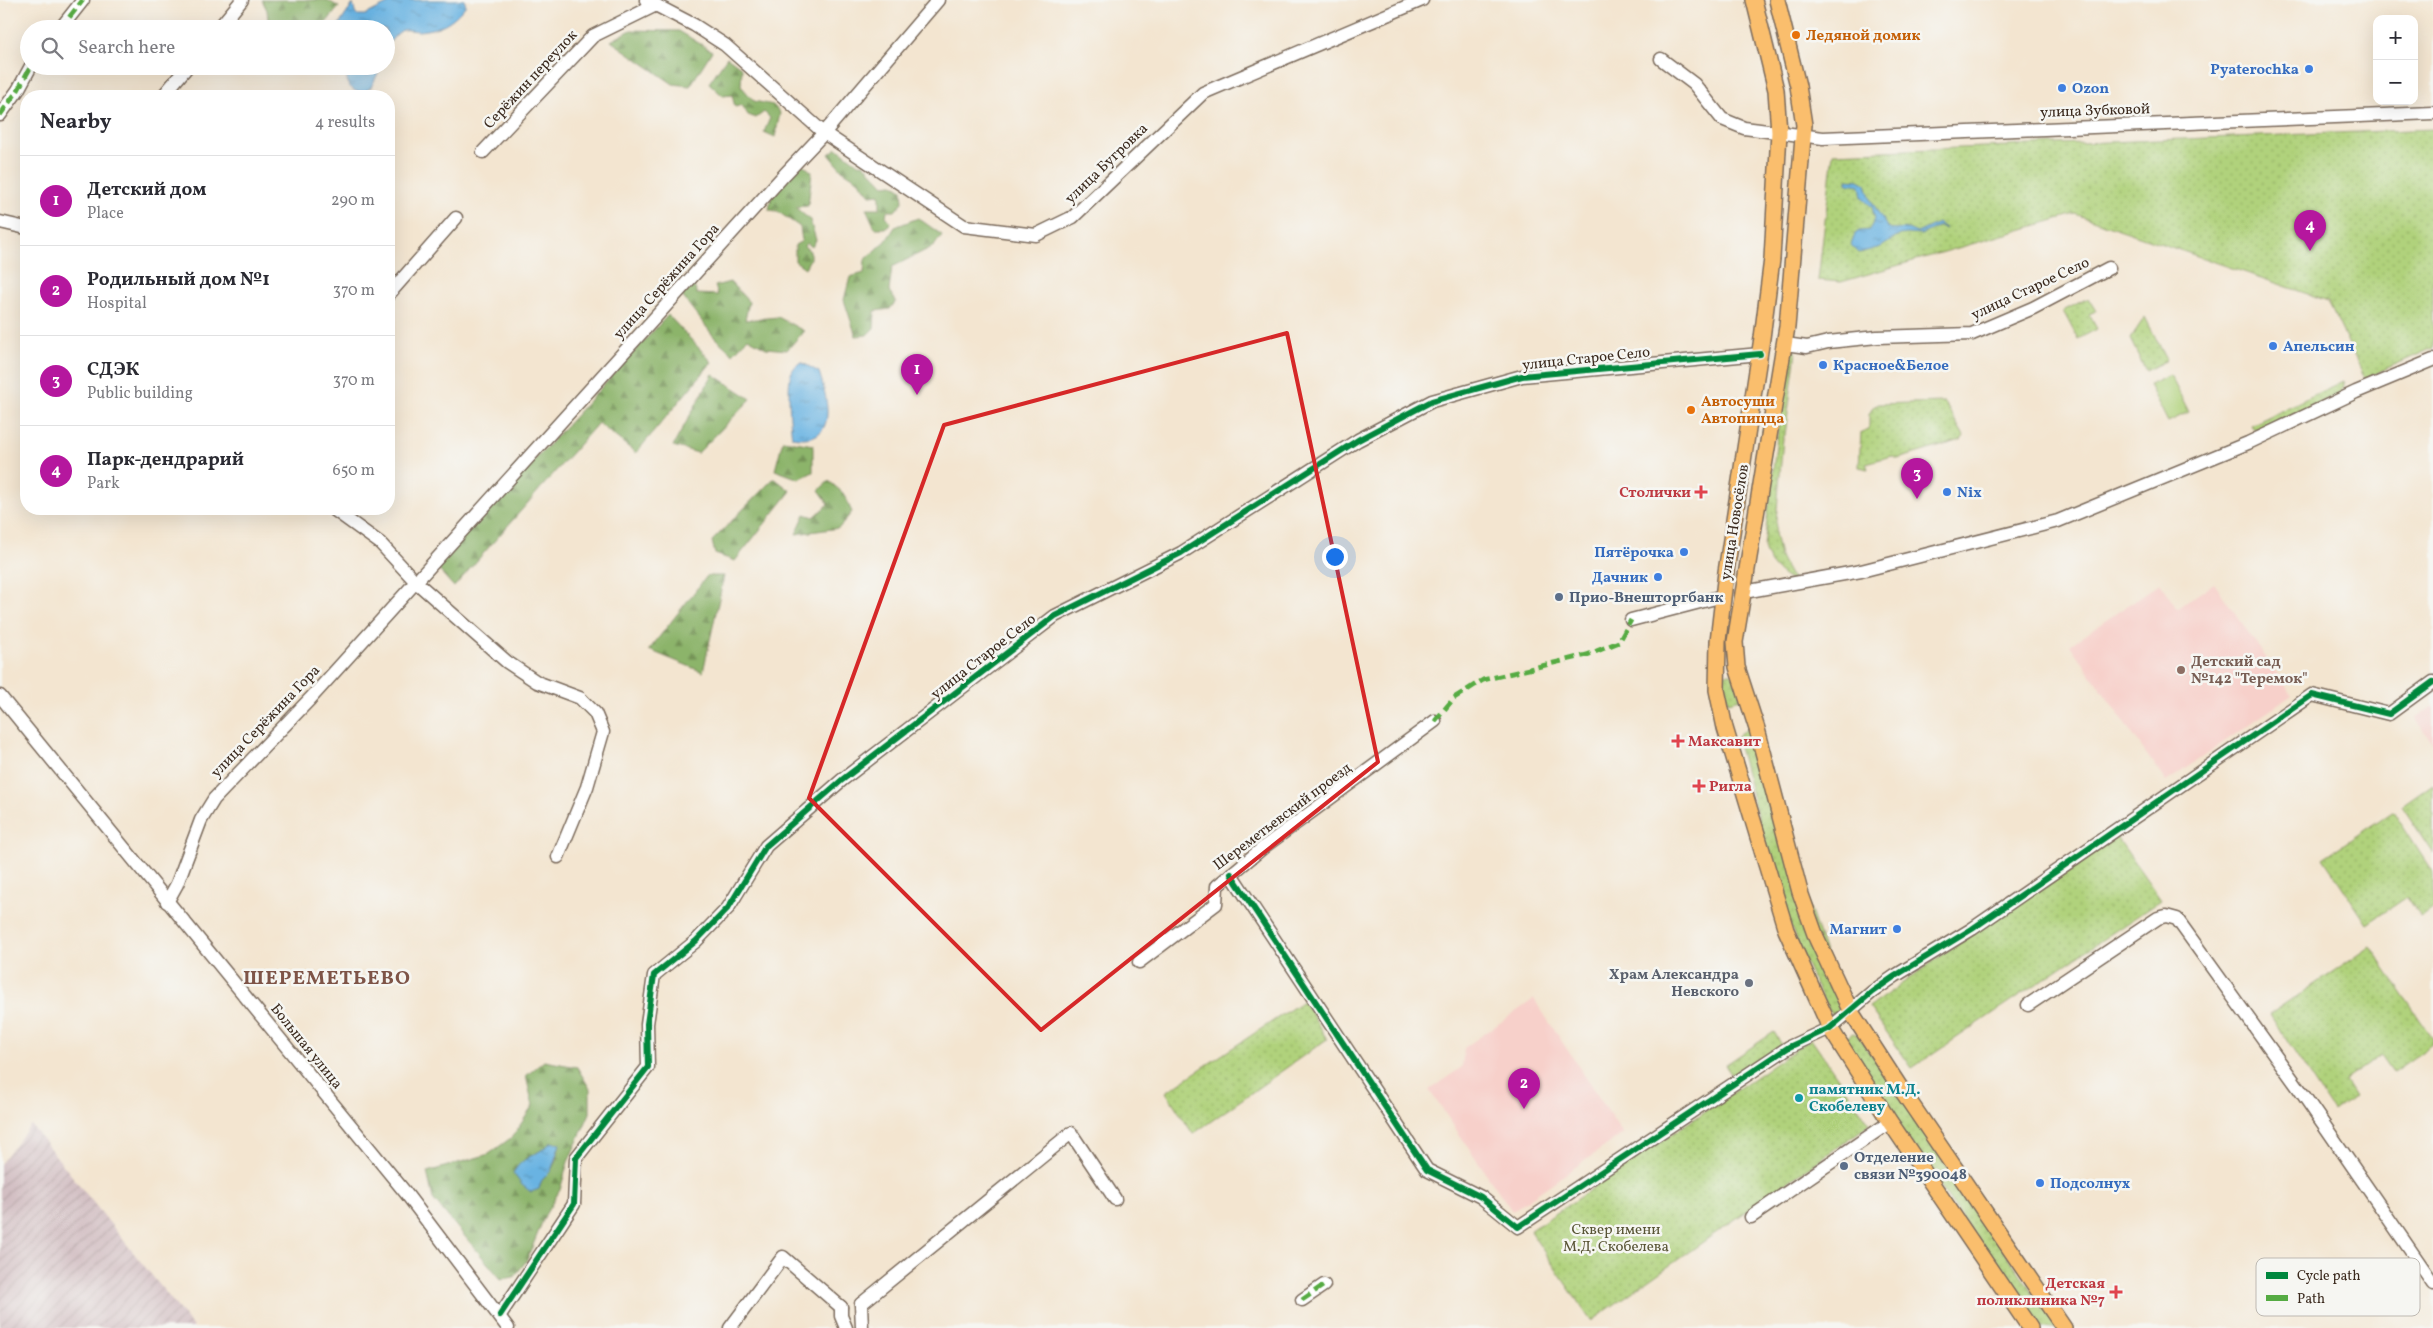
<!DOCTYPE html>
<meta charset="utf-8">
<style>
body{margin:0;font-family:Vollkorn,serif;background:#f2f2f3;color:#2b2b33}
.controls{position:absolute;right:15px;top:15px;display:grid;overflow:hidden;border-radius:10px;box-shadow:0 5px 20px #0002}
.controls button{width:45px;height:45px;display:grid;place-items:center;padding:0;border:0;border-bottom:1px solid #e1e1e2;background:#fff;color:#2b2b33;font:25px sans-serif}
.you{position:absolute;left:1334px;top:556px;width:18px;height:18px;margin:-12px;border:4px solid #fff;border-radius:50%;background:#1a73e8;box-shadow:0 0 0 8px #1a73e833}
.badge{display:grid;place-items:center;width:32px;height:32px;border-radius:50%;background:#b5179e;color:#fff;font-size:16px;font-weight:700}
.pin{position:absolute;translate:-50% -41px;filter:drop-shadow(0 1px 2px #0008)}
.pin::after{content:'';position:absolute;top:26px;width:18px;height:15px;background:inherit;clip-path:polygon(0 0,100% 0,50% 100%)}
.list{margin:0;padding:0;list-style:none}
h2{display:flex;justify-content:space-between;align-items:center;height:65px;margin:0;padding:0 20px;font-size:21px}
h2 small{font-size:16px;font-weight:400;color:#7c7c81}
.list li{display:grid;grid-template-columns:32px 1fr auto;gap:15px;align-items:center;box-sizing:border-box;height:90px;padding:0 20px;border-top:1px solid #e1e1e2}
.list b{display:block;font-size:19px;white-space:nowrap}
.list p{margin:0;font-size:16px;white-space:nowrap;color:#7c7c81}
.list em{font-size:16px;font-style:normal;color:#7c7c81}
.icon{flex:none;width:28px;height:28px;fill:none;stroke:currentColor;stroke-width:2;stroke-linecap:round;stroke-linejoin:round}
.map{position:relative;flex:none;width:2433px;height:1328px;overflow:hidden}
.search{position:absolute;background:#fff;box-shadow:0 5px 20px #0002;left:20px;top:20px;width:375px;height:55px;display:flex;align-items:center;gap:12px;box-sizing:border-box;padding:0 18px;border-radius:28px;color:#7c7c81;font-size:19px}
.panel{position:absolute;background:#fff;box-shadow:0 5px 20px #0002;left:20px;top:90px;width:375px;height:425px;border-radius:20px}
.map>svg:first-child{display:block}
.built{fill:#f7d0ca}
.industrial{fill:url(#industrial-furrows)}
.grass{fill:url(#grass-dots);stroke:#767e4c}
.forest{fill:url(#forest-firs);stroke:#646f44;fill-rule:evenodd}
.pitch{fill:#b0d27b;stroke:#767e4c}
.water{fill:url(#water-ripples);stroke:#526e80}
.lines{fill:none;stroke-linecap:round;stroke-linejoin:round}
.minor-casing{stroke:#7b6b5c;stroke-width:15}
.major-casing{stroke:#7b6b5c;stroke-width:18}
.minor{stroke:#fff;stroke-width:12}
.major{stroke:#fabe6d;stroke-width:15}
.quiet{stroke:#55ab43;stroke-width:5;stroke-dasharray:10 5;stroke-linecap:butt}
.cycleway-casing{stroke:#f6f6f2;stroke-width:9}
.cycleway{stroke:#00873e;stroke-width:6}
.marked{fill:none;stroke:#d62828;stroke-width:4;stroke-linejoin:round}
.food-dot{fill:#e8710a;stroke:#f6f6f2;stroke-width:2}
.shop-dot{fill:#3f7fe0;stroke:#f6f6f2;stroke-width:2}
.health-dot{fill:#e0444e;stroke:#f6f6f2;stroke-width:2}
.service-dot{fill:#5c6f8a;stroke:#f6f6f2;stroke-width:2}
.education-dot{fill:#8d6e63;stroke:#f6f6f2;stroke-width:2}
.worship-dot{fill:#6b7280;stroke:#f6f6f2;stroke-width:2}
.culture-dot{fill:#0f9aa8;stroke:#f6f6f2;stroke-width:2}
.labels{text-anchor:middle;stroke-width:5;stroke-linejoin:round;paint-order:stroke}
.food-label{font-size:15px;font-weight:bold;fill:#c56008;stroke:#f6f6f2;text-anchor:start}
.shop-label{font-size:15px;font-weight:bold;fill:#366cbe;stroke:#f6f6f2;text-anchor:start}
.street-label{font-size:15px;fill:#3b2a1e;stroke:#f6f6f2}
.health-label{font-size:15px;font-weight:bold;fill:#be3a42;stroke:#f6f6f2;text-anchor:end}
.service-label{font-size:15px;font-weight:bold;fill:#4e5e75;stroke:#f6f6f2;text-anchor:start}
.education-label{font-size:15px;font-weight:bold;fill:#785e54;stroke:#f6f6f2;text-anchor:start}
.worship-label{font-size:15px;font-weight:bold;fill:#5b616d;stroke:#f6f6f2;text-anchor:end}
.culture-label{font-size:15px;font-weight:bold;fill:#0d838f;stroke:#f6f6f2;text-anchor:start}
.park-label{font-size:15px;fill:#585435;stroke:#f6f6f2}
.district-label{font-size:20px;font-weight:bold;letter-spacing:1px;fill:#7e5447;stroke:#f6f6f2}
.key{fill:#f6f6f2;stroke:#beb9b2;stroke-width:1}
.key-label{font-size:14px;fill:#3b2a1e}
</style>
<div class="map">
<svg width="2433" height="1328" viewBox="0 0 2433 1328">
<defs>
<pattern id="industrial-furrows" width="10" height="10" patternUnits="userSpaceOnUse" patternTransform="scale(1.25)"><rect width="10" height="10" fill="#d2bec2"/><path d="M-1 1l2-2M0 10L10 0M9 11l2-2" fill="none" stroke="#b5a3a6"/></pattern>
<pattern id="grass-dots" width="8" height="8" patternUnits="userSpaceOnUse" patternTransform="scale(1.25)"><rect width="8" height="8" fill="#b0d27b"/><path d="M2 2h.1M6 6h.1" fill="none" stroke="#98b46a" stroke-width="1.8" stroke-linecap="round"/></pattern>
<pattern id="forest-firs" width="22" height="20" patternUnits="userSpaceOnUse" patternTransform="scale(1.25)"><rect width="22" height="20" fill="#8cb46b"/><path d="M5 1l3.5 6h-7zM16 11l3.5 6h-7z" fill="#749357"/></pattern>
<pattern id="water-ripples" width="26" height="14" patternUnits="userSpaceOnUse" patternTransform="scale(1.25)"><rect width="26" height="14" fill="#69b3e2"/><path d="M2 4q2-2 4 0t4 0M15 11q2-2 4 0t4 0" fill="none" stroke="#5892b7"/></pattern>
</defs>
<rect width="100%" height="100%" fill="#f6f6f2"/>
<filter id="ink" filterUnits="userSpaceOnUse"><feTurbulence type="fractalNoise" baseFrequency=".02" numOctaves="2"/><feDisplacementMap in="SourceGraphic" scale="10" xChannelSelector="R" yChannelSelector="G"/><feConvolveMatrix kernelMatrix="1 2 1 2 8 2 1 2 1" color-interpolation-filters="sRGB"/></filter>
<filter id="wash" filterUnits="userSpaceOnUse"><feTurbulence type="fractalNoise" baseFrequency=".0096" numOctaves="4" result="noise"/><feDisplacementMap in="SourceGraphic" scale="20" xChannelSelector="R" yChannelSelector="G"/><feGaussianBlur stdDeviation="1.12" result="paint"/><feColorMatrix in="noise" values="0 0 0 0 0 0 0 0 0 0 0 0 0 0 0 0 0 1.4 0 .05"/><feComposite in="paint" operator="in"/></filter>
<g filter="url(#wash)">
<rect width="100%" height="100%" fill="#f3e5d0"/>
<g class="built">
<polygon points="2160,583 2177,609 2214,583 2292,695 2166,782 2070,645"/>
<polygon points="2433,706 2433,744 2416,718"/>
<polygon points="1534,999 1623,1134 1512,1211 1429,1090 1462,1067 1464,1048"/>
</g>
<polygon class="industrial" points="31,1125 194,1328 0,1328 0,1164"/>
<g class="grass">
<polygon points="2433,129 2433,348 2365,378 2328,301 2075,214 1841,282 1818,280 1833,153"/>
<polygon points="2088,298 2096,311 2089,314 2097,329 2078,339 2063,311"/>
<polygon points="2145,317 2167,360 2146,371 2130,339"/>
<path d="M1791,350l5,1 -11,84 -2,3 -8,95 5,24 14,25c-14,-6 -28,-20 -30,-36l23,-193z"/>
<polygon points="2343,381 2344,387 2338,394 2260,430 2253,428 2251,425"/>
<polygon points="1944,402 1964,436 1961,440 1898,459 1892,456 1866,463 1868,469 1859,467 1861,432 1869,429 1869,415 1873,407 1879,404"/>
<polygon points="1725,674 1731,674 1735,677 1741,699 1728,702 1722,681"/>
<path d="M1744,730h6l93,277 -5,8h-6c-50,-84 -69,-184 -96,-278z"/>
<polygon points="2433,784 2433,853 2402,806"/>
<polygon points="2393,811 2433,873 2433,908 2421,917 2407,897 2367,924 2323,858"/>
<polygon points="2114,833 2161,900 1912,1068 1869,1007"/>
<polygon points="2370,946 2433,1039 2433,1044 2393,1072 2381,1055 2345,1080 2355,1096 2334,1112 2270,1015"/>
<polygon points="1303,1001 1327,1039 1193,1134 1166,1092"/>
<polygon points="1774,1032 1782,1045 1733,1077 1725,1065"/>
<polygon points="1853,1033 1858,1035 2057,1328 2039,1328 1892,1117 1845,1039"/>
<polygon points="1811,1039 1870,1124 1591,1321 1530,1231"/>
</g>
<g class="forest">
<polygon points="262,0 327,0 339,7 321,29 269,29 267,10"/>
<polygon points="631,30 679,31 712,51 690,86 673,84 611,41"/>
<polygon points="727,57 742,68 741,86 754,101 773,105 780,113 775,137 764,132 770,118 764,112 756,118 748,115 742,105 735,107 732,95 723,96 709,83"/>
<polygon points="837,148 858,164 863,163 884,185 893,184 902,190 903,202 895,211 887,211 886,216 891,223 885,228 875,228 866,208 880,208 880,194 870,195 858,180 842,170 829,154"/>
<polygon points="800,162 812,172 808,206 795,207 810,220 816,240 812,247 807,243 804,246 810,251 810,259 805,268 795,261 795,245 802,241 800,227 777,211 769,210 771,198"/>
<polygon points="918,218 942,235 934,246 892,267 889,291 896,301 890,309 875,311 874,328 867,335 856,336 844,300 850,277 864,273 865,260 886,241 895,227"/>
<polygon points="730,282 749,302 745,320 778,317 804,331 787,350 766,348 748,338 733,354 715,338 682,296 693,284 697,294 718,295 715,286"/>
<polygon points="668,315 712,362 636,453 598,423 454,587 436,567"/>
<polygon points="713,374 751,399 698,453 673,446"/>
<polygon points="783,440 813,445 813,472 799,479 775,470"/>
<polygon points="774,478 791,491 735,561 715,554 712,541"/>
<polygon points="829,481 843,493 852,512 839,528 796,534 805,514 814,517 829,504 819,490"/>
<polygon points="707,576 724,576 703,672 649,650"/>
<path d="M544,1061l33,6 13,22v24l-22,49 -8,28 -15,25 -18,45 -13,17 -13,2 -68,-80 -6,-27 62,-18 23,-17 21,-31 -7,-30zM551,1142l8,2c0,13 -7,28 -17,36l-8,-26 9,-3z"/>
</g>
<polygon class="pitch" points="2170,375 2189,412 2168,422 2149,385"/>
<g class="water">
<path d="M395,0h69l2,5c-13,17 -26,24 -47,26 -5,0 -12,-2 -16,-1 -7,3 -12,11 -17,17v-18h-50l17,-25 3,11h9z"/>
<polygon points="336,66 382,66 371,87 364,92 355,91 348,85 346,72"/>
<polygon points="1847,179 1859,180 1866,184 1871,200 1887,227 1895,230 1908,229 1917,233 1938,223 1946,229 1939,226 1921,235 1907,234 1900,235 1881,247 1859,253 1851,245 1855,234 1859,231 1869,230 1875,219 1872,207 1862,198 1860,185 1847,183"/>
<path d="M801,362l18,10c10,31 19,73 -27,65 -2,-12 -5,-53 -1,-63 2,-6 5,-9 10,-12z"/>
<path d="M551,1142l9,2 -9,27 -9,9 -3,9 -8,3 -9,-7 -9,-12c11,-19 24,-16 38,-31z"/>
</g>
</g>
<g filter="url(#ink)">
<g class="lines">
<g class="minor-casing">
<g id="minor">
<polyline points="646,0 694,25 725,45 824,133 964,226 1036,235 1073,217 1203,93 1422,0"/>
<polyline points="60,29 83,0"/>
<polyline points="218,29 242,0"/>
<polyline points="1661,59 1694,84 1722,119 1744,128 1823,138 2433,113"/>
<polyline points="163,96 188,66"/>
<polyline points="0,115 18,90 31,66"/>
<polyline points="483,152 593,36 656,5"/>
<polyline points="0,222 26,228"/>
<polyline points="389,294 456,218"/>
<polyline points="1785,344 1807,347 1828,342 1877,337 1972,334 2033,308 2109,268"/>
<polyline points="333,509 380,543 416,582 507,662 537,682 580,698 595,713 603,732 587,787 558,857"/>
<polyline points="1744,592 1861,571 2058,521 2248,443 2356,392 2433,360"/>
<polyline points="1631,620 1723,596"/>
<polyline points="0,696 405,1192 508,1328"/>
<polyline points="1231,874 1427,1170 1481,1197 1518,1227 1789,1047 1830,1028 1872,992 1895,976 1972,929 2312,695 2389,714 2433,682"/>
<polyline points="167,902 177,884 201,820 214,799 310,699 785,174 824,133 938,0"/>
<polyline points="1139,962 1216,904 1217,886 1265,846 1435,721"/>
<polyline points="2028,1005 2158,918 2166,916 2177,919 2300,1090 2433,1283"/>
<polyline points="1751,1217 1890,1122"/>
<polyline points="1302,1300 1324,1285"/>
<polyline points="861,1304 1071,1133 1115,1199"/>
<polyline points="861,1304 862,1328"/>
<polyline points="841,1307 841,1316 846,1328"/>
<polyline points="500,1315 574,1204 576,1158 648,1067 647,1024 654,975 696,941 728,908 766,846 842,780 1055,616 1181,553 1358,440 1432,401 1522,376 1760,354"/>
<polyline points="730,1328 783,1257 841,1307"/>
</g>
</g>
<g class="major-casing">
<g id="major">
<polyline points="1754,0 1776,90 1779,132 1772,259 1762,338 1726,572 1718,641 1717,690 1725,728 1786,930 1830,1028 1890,1122 2030,1328"/>
<polyline points="1777,0 1798,86 1804,125 1787,327 1735,642 1737,667 1757,729 1800,892 1816,937 1851,1012 1903,1092 2064,1328"/>
</g>
</g>
<use href="#minor" class="minor"/>
<use href="#major" class="major"/>
<g class="quiet">
<polyline points="60,29 83,0"/>
<polyline points="0,115 18,90 31,66"/>
<polyline points="1435,721 1454,698 1483,680 1587,655 1619,642 1631,620"/>
<polyline points="1302,1300 1324,1285"/>
</g>
<g class="cycleway-casing">
<g id="cycleway">
<polyline points="1231,874 1427,1170 1481,1197 1518,1227 1789,1047 1830,1028 1872,992 1895,976 1972,929 2312,695 2389,714 2433,682"/>
<polyline points="500,1315 574,1204 576,1158 648,1067 647,1024 654,975 696,941 728,908 766,846 842,780 1055,616 1181,553 1358,440 1432,401 1522,376 1760,354"/>
</g>
</g>
<use href="#cycleway" class="cycleway"/>
</g>
</g>
<path class="marked" d="M1287,333l91,429 -337,268 -232,-232 135,-373z"/>
<g class="food-dot">
<circle cx="1796" cy="35" r="5"/>
<circle cx="1691" cy="410" r="5"/>
</g>
<g class="shop-dot">
<circle cx="2309" cy="69" r="5"/>
<circle cx="2062" cy="88" r="5"/>
<circle cx="2273" cy="346" r="5"/>
<circle cx="1823" cy="365" r="5"/>
<circle cx="1947" cy="492" r="5"/>
<circle cx="1684" cy="552" r="5"/>
<circle cx="1658" cy="577" r="5"/>
<circle cx="1897" cy="929" r="5"/>
<circle cx="2040" cy="1183" r="5"/>
</g>
<g class="health-dot">
<path d="M1698.5 484.5h5v5h5v5h-5v5h-5v-5h-5v-5h5z"/>
<path d="M1675.5 733.5h5v5h5v5h-5v5h-5v-5h-5v-5h5z"/>
<path d="M1696.5 778.5h5v5h5v5h-5v5h-5v-5h-5v-5h5z"/>
<path d="M2113.5 1284.5h5v5h5v5h-5v5h-5v-5h-5v-5h5z"/>
</g>
<g class="service-dot">
<circle cx="1559" cy="597" r="5"/>
<circle cx="1844" cy="1166" r="5"/>
</g>
<circle class="education-dot" cx="2181" cy="670" r="5"/>
<circle class="worship-dot" cx="1749" cy="983" r="5"/>
<circle class="culture-dot" cx="1799" cy="1098" r="5"/>
<g class="labels">
<g class="food-label">
<text x="1806" y="40">Ледяной домик</text>
<text x="1701" y="406">Автосуши<tspan x="1701" dy="17">Автопицца</tspan></text>
</g>
<g class="shop-label">
<text x="2299" y="74" text-anchor="end">Pyaterochka</text>
<text x="2072" y="93">Ozon</text>
<text x="2283" y="351">Апельсин</text>
<text x="1833" y="370">Красное&amp;Белое</text>
<text x="1957" y="497">Nix</text>
<text x="1674" y="557" text-anchor="end">Пятёрочка</text>
<text x="1648" y="582" text-anchor="end">Дачник</text>
<text x="1887" y="934" text-anchor="end">Магнит</text>
<text x="2050" y="1188">Подсолнух</text>
</g>
<g class="street-label">
<text transform="translate(530 79) rotate(-47)" y="5">Серёжин переулок</text>
<text transform="translate(2095 110) rotate(-2)" y="5">улица Зубковой</text>
<text transform="translate(1106 163) rotate(-44)" y="5">улица Бугровка</text>
<text transform="translate(666 281) rotate(-48)" y="5">улица Серёжина Гора</text>
<text transform="translate(2030 288) rotate(-25)" y="5">улица Старое Село</text>
<text transform="translate(1586 358) rotate(-6)" y="5">улица Старое Село</text>
<text transform="translate(1734 522) rotate(-81)" y="5">улица Новосёлов</text>
<text transform="translate(983 656) rotate(-38)" y="5">улица Старое Село</text>
<text transform="translate(265 721) rotate(-46)" y="5">улица Серёжина Гора</text>
<text transform="translate(1282 816) rotate(-37)" y="5">Шереметьевский проезд</text>
<text transform="translate(307 1046) rotate(51)" y="5">Большая улица</text>
</g>
<g class="health-label">
<text x="1691" y="497">Столички</text>
<text x="1688" y="746" text-anchor="start">Максавит</text>
<text x="1709" y="791" text-anchor="start">Ригла</text>
<text x="2105" y="1288">Детская<tspan x="2105" dy="17">поликлиника №7</tspan></text>
</g>
<g class="service-label">
<text x="1569" y="602">Прио-Внешторгбанк</text>
<text x="1854" y="1162">Отделение<tspan x="1854" dy="17">связи №390048</tspan></text>
</g>
<g class="education-label">
<text x="2191" y="666">Детский сад<tspan x="2191" dy="17">№142 "Теремок"</tspan></text>
</g>
<g class="worship-label">
<text x="1739" y="979">Храм Александра<tspan x="1739" dy="17">Невского</tspan></text>
</g>
<g class="culture-label">
<text x="1809" y="1094">памятник М.Д.<tspan x="1809" dy="17">Скобелеву</tspan></text>
</g>
<g class="park-label">
<text x="1616" y="1234">Сквер имени<tspan x="1616" dy="17">М.Д. Скобелева</tspan></text>
</g>
<g class="district-label">
<text x="327" y="984">ШЕРЕМЕТЬЕВО</text>
</g>
</g>
<rect x="2256" y="1258" width="164" height="58" rx="8" class="key"/>
<rect x="2266" y="1272" width="22" height="7" fill="#00873e"/>
<rect x="2266" y="1295" width="22" height="6" fill="#55ab43"/>
<g class="key-label">
<text x="2297" y="1280">Cycle path</text>
<text x="2297" y="1303">Path</text>
</g>
</svg>
<div class="controls">
<button>+</button>
<button>−</button>
</div>
<div class="you"></div>
<div class="pin badge" style="left:917px;top:395px">1</div>
<div class="pin badge" style="left:1524px;top:1109px">2</div>
<div class="pin badge" style="left:1917px;top:499px">3</div>
<div class="pin badge" style="left:2310px;top:251px">4</div>
<div class="search"><svg class="icon" aria-label="search" viewBox="0 0 24 24"><circle cx="10" cy="10" r="6"/><path d="M15 15l6 6"/></svg>Search here</div>
<section class="panel">
<h2>Nearby<small>4 results</small></h2>
<ul class="list">
<li><span class="badge">1</span><div><b>Детский дом</b><p>Place</p></div><em>290 m</em></li>
<li><span class="badge">2</span><div><b>Родильный дом №1</b><p>Hospital</p></div><em>370 m</em></li>
<li><span class="badge">3</span><div><b>СДЭК</b><p>Public building</p></div><em>370 m</em></li>
<li><span class="badge">4</span><div><b>Парк-дендрарий</b><p>Park</p></div><em>650 m</em></li>
</ul>
</section>
</div>
